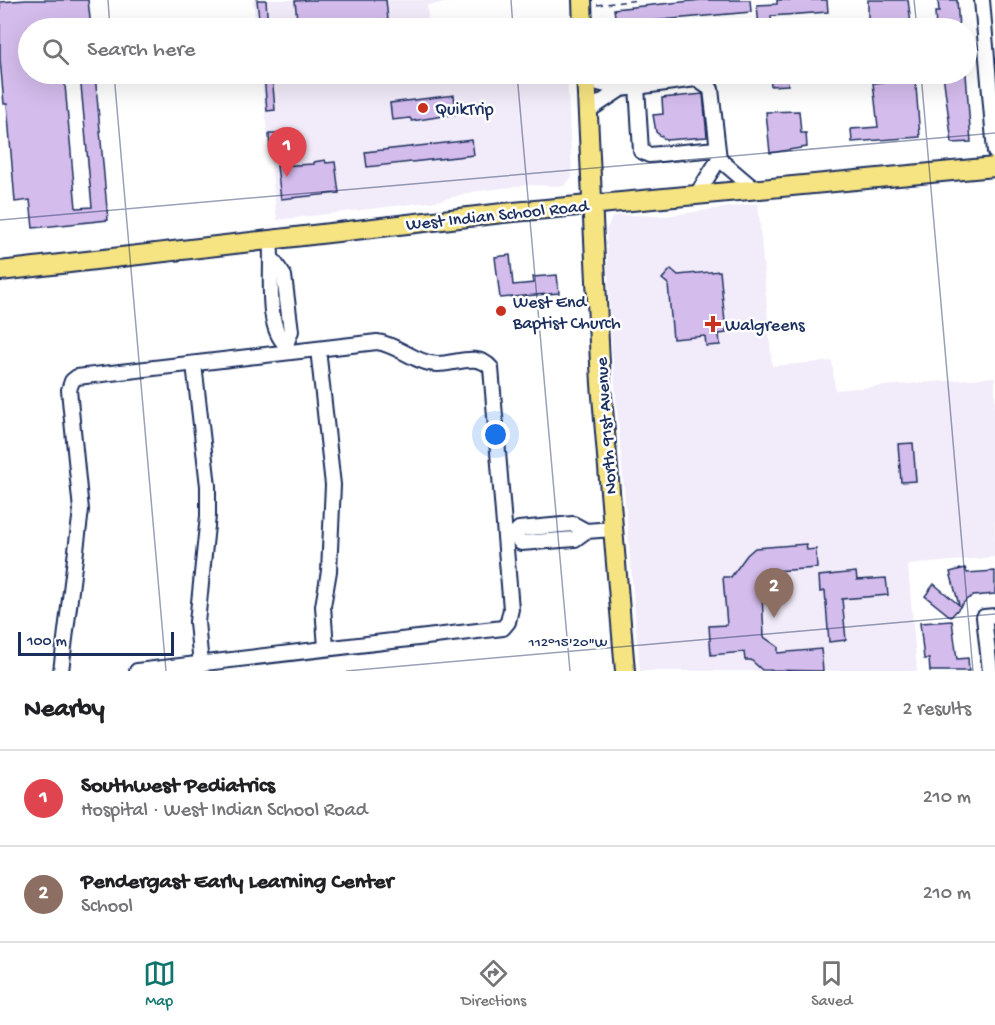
<!DOCTYPE html>
<meta charset="utf-8">
<style>
body{margin:0;font-family:"Gochi Hand",sans-serif;background:#f6f6f6;color:#202124}
.scale{position:absolute;left:18px;bottom:15px;width:156px;box-sizing:border-box;padding-left:6px;border:3px solid #1b2f5e;border-top:0;font-size:16px;line-height:21px;white-space:nowrap;color:#1b2f5e;-webkit-text-stroke:4px #fff;paint-order:stroke}
.you{position:absolute;left:496px;top:435px;width:21px;height:21px;margin:-15px;border:4px solid #fff;border-radius:50%;background:#1a73e8;box-shadow:0 0 0 9px #1a73e833}
.badge{display:grid;place-items:center;width:39px;height:39px;border-radius:50%;background:#0f766e;color:#fff;font-size:20px;font-weight:700}
.pin{position:absolute;translate:-50% -50px;filter:drop-shadow(0 2px 3px #0008)}
.pin::after{content:'';position:absolute;top:32px;width:21px;height:18px;background:inherit;clip-path:polygon(0 0,100% 0,50% 100%)}
.list{margin:0;padding:0;list-style:none}
h2{display:flex;justify-content:space-between;align-items:center;height:78px;margin:0;padding:0 24px;font-size:26px}
h2 small{font-size:20px;font-weight:400;color:#757577}
.list li{display:grid;grid-template-columns:39px 1fr auto;gap:18px;align-items:center;box-sizing:border-box;height:96px;padding:0 24px;border-top:2px solid #e0e0e0}
.list b{display:block;font-size:22px;white-space:nowrap}
.list p{margin:0;font-size:20px;white-space:nowrap;color:#757577}
.list em{font-size:20px;font-style:normal;color:#757577}
.icon{flex:none;width:33px;height:33px;fill:none;stroke:currentColor;stroke-width:2;stroke-linecap:round;stroke-linejoin:round}
.map{position:relative;flex:none;width:995px;height:671px;overflow:hidden}
.search{position:absolute;background:#fff;box-shadow:0 6px 24px #0002;left:18px;right:18px;top:18px;height:66px;display:flex;align-items:center;gap:15px;box-sizing:border-box;padding:0 21px;border-radius:33px;color:#757577;font-size:22px}
.sheet{height:270px;background:#fff}
nav{display:flex;justify-content:space-around;align-items:center;box-sizing:border-box;height:84px;border-top:2px solid #e0e0e0;background:#fff;font-size:16px;color:#757577}
nav a{display:grid;justify-items:center;gap:3px}
nav .on{color:#0f766e}
.map>svg:first-child{display:block}
.built{fill:#f2ebf9}
.building{fill:#d4bcec;stroke:#1b2f5e;stroke-width:1.5}
.lines{fill:none;stroke-linecap:round;stroke-linejoin:round}
.minor-casing{stroke:#1b2f5e;stroke-width:18}
.major-casing{stroke:#1b2f5e;stroke-width:22}
.path{stroke:#1b2f5e;stroke-width:1.5;stroke-dasharray:6 4.5;stroke-linecap:butt}
.minor{stroke:#fff;stroke-width:14}
.major{stroke:#f6e381;stroke-width:18}
.ticks{fill:none;stroke:#1b2f5e;stroke-width:1.5;stroke-opacity:0.45}
.poi-dot{fill:#c8321e;stroke:#fff;stroke-width:2}
.labels{text-anchor:middle;stroke-width:5;stroke-linejoin:round;paint-order:stroke}
.poi-label{font-size:18px;fill:#1b2f5e;stroke:#fff;text-anchor:start}
.street-label{font-size:18px;fill:#1b2f5e;stroke:#fff}
.ticks-label{font-size:15px;text-anchor:middle;fill:#1b2f5e;stroke:#fff;stroke-width:5;stroke-linejoin:round;paint-order:stroke}
</style>
<div class="map">
<svg width="995" height="671" viewBox="0 0 995 671">
<rect width="100%" height="100%" fill="#fff"/>
<filter id="ink" filterUnits="userSpaceOnUse"><feTurbulence type="fractalNoise" baseFrequency=".0167" numOctaves="2"/><feDisplacementMap in="SourceGraphic" scale="12" xChannelSelector="R" yChannelSelector="G"/><feConvolveMatrix kernelMatrix="1 2 1 2 8 2 1 2 1" color-interpolation-filters="sRGB"/></filter>
<g filter="url(#ink)">
<g class="built">
<polygon points="253,0 472,0 427,5 429,28 256,28"/>
<polygon points="261,74 434,74 436,85 530,74 567,74 572,177 564,186 526,185 472,192 437,201 277,220"/>
<polygon points="758,203 772,366 832,361 835,390 995,377 995,557 908,565 917,671 640,671 612,351 606,230 612,218 619,215 666,216"/>
</g>
<g class="building">
<polygon points="26,0 88,0 91,28 28,28 28,74 64,74 76,208 92,207 80,74 95,74 108,220 33,228 30,200 15,202 7,104 4,104 0,59 0,2"/>
<polygon points="257,0 266,0 268,28 260,28"/>
<polygon points="307,0 386,0 388,20 298,28 295,1"/>
<polygon points="701,0 750,0 751,12 616,24 614,9"/>
<polygon points="777,0 827,0 828,12 771,16 772,28 759,28 757,5 777,4"/>
<polygon points="868,0 908,0 911,24 868,26"/>
<polygon points="938,0 957,0 959,28 936,28 935,12 939,12"/>
<polygon points="264,74 272,74 275,110 267,111"/>
<polygon points="770,74 787,74 788,85 771,86"/>
<polygon points="902,74 915,74 920,137 852,142 851,129 878,127 873,83 903,80"/>
<polygon points="943,74 966,74 971,142 952,143"/>
<polygon points="703,94 707,137 666,140 656,132 653,115 663,114 662,98"/>
<polygon points="454,95 456,114 412,121 410,118 392,120 390,103"/>
<polygon points="799,111 801,133 806,133 807,147 770,153 766,112"/>
<polygon points="269,134 277,134 279,153 270,154"/>
<polygon points="472,140 474,155 367,167 365,152"/>
<polygon points="325,160 326,163 335,162 339,193 281,199 277,166 314,164 314,162"/>
<polygon points="510,255 513,285 534,283 533,277 557,275 559,293 500,298 495,257"/>
<polygon points="671,269 678,275 720,271 726,333 719,334 720,345 706,346 705,336 673,339 668,284 662,279"/>
<polygon points="913,443 916,481 901,482 898,444"/>
<polygon points="806,544 807,550 816,549 817,568 761,572 764,637 778,647 778,653 821,649 823,671 762,670 751,660 745,660 744,652 711,655 709,626 727,625 723,577 731,577 747,555 755,548"/>
<polygon points="965,568 967,573 995,571 995,594 973,596 967,599 951,617 925,596 934,584 959,605 950,572"/>
<polygon points="856,572 857,580 886,578 888,595 842,599 846,640 829,642 825,591 820,592 819,576"/>
<polygon points="952,621 957,659 968,658 969,671 930,671 929,659 924,659 920,623"/>
</g>
<g class="lines">
<g class="minor-casing">
<g id="minor">
<polyline points="982,0 995,152"/>
<polyline points="587,80 621,89 696,79 711,89 719,159 753,188"/>
<polyline points="637,86 641,151 649,155 717,149"/>
<polyline points="588,111 621,89"/>
<polyline points="697,194 719,159"/>
<path d="M270,239c4,28 -7,86 16,106"/>
<polyline points="273,260 284,276 291,331 286,345 287,352"/>
<polyline points="318,349 333,485 329,571 323,606 326,648"/>
<polyline points="194,364 208,486 208,516 197,622 201,665"/>
<polyline points="514,534 521,543 575,539 586,531 613,529"/>
<polyline points="508,535 514,534 519,529 573,524 586,531"/>
<path d="M61,671l20,-161 -12,-120 3,-9 5,-4 300,-35c22,3 39,22 61,22 17,0 40,-12 53,4l20,241 -3,13 -5,6 -366,43"/>
<polyline points="990,671 984,617 995,616"/>
</g>
</g>
<g class="major-casing">
<g id="major">
<polyline points="582,0 583,28"/>
<polyline points="586,74 601,384 625,671"/>
<polyline points="0,271 503,213 995,167"/>
</g>
</g>
<polyline class="path" points="597,5 638,0"/>
<use href="#minor" class="minor"/>
<use href="#major" class="major"/>
</g>
</g>
<path class="ticks" d="M108,0l2,28M511,0l2,28M914,0l3,28M114,74l52,597M517,74l53,597M921,74l52,597M0,220l995,-87M346,671l649,-57"/>
<g class="poi-dot">
<circle cx="423" cy="108" r="6"/>
<circle cx="501" cy="311" r="6"/>
<path d="M710 315h6v6h6v6h-6v6h-6v-6h-6v-6h6z"/>
</g>
<g class="labels">
<g class="poi-label">
<text x="435" y="114">QuikTrip</text>
<text x="513" y="307">West End<tspan x="513" dy="21">Baptist Church</tspan></text>
<text x="725" y="330">Walgreens</text>
</g>
<g class="street-label">
<text transform="translate(497 214) rotate(-6)" y="6">West Indian School Road</text>
<text transform="translate(605 426) rotate(-94)" y="6">North 91st Avenue</text>
</g>
</g>
<g class="ticks-label">
<text x="568" y="646">112°15'20"W</text>
</g>
</svg>
<div class="scale">100 m</div>
<div class="you"></div>
<div class="pin badge" style="left:287px;top:177px;background:#e0444e">1</div>
<div class="pin badge" style="left:774px;top:618px;background:#8d6e63">2</div>
<div class="search"><svg class="icon" aria-label="search" viewBox="0 0 24 24"><circle cx="10" cy="10" r="6"/><path d="M15 15l6 6"/></svg>Search here</div>
</div>
<section class="sheet">
<h2>Nearby<small>2 results</small></h2>
<ul class="list">
<li><span class="badge" style="background:#e0444e">1</span><div><b>Southwest Pediatrics</b><p>Hospital · West Indian School Road</p></div><em>210 m</em></li>
<li><span class="badge" style="background:#8d6e63">2</span><div><b>Pendergast Early Learning Center</b><p>School</p></div><em>210 m</em></li>
</ul>
</section>
<nav>
<a class="on"><svg class="icon" aria-label="map" viewBox="0 0 24 24"><path d="M3 6l6-2 6 2 6-2v14l-6 2-6-2-6 2zM9 4v14M15 6v14"/></svg>Map</a>
<a><svg class="icon" aria-label="directions" viewBox="0 0 24 24"><path d="M12 3l9 9-9 9-9-9zM9 14v-3h6M13 9l2 2-2 2"/></svg>Directions</a>
<a><svg class="icon" aria-label="saved" viewBox="0 0 24 24"><path d="M7 4h10v16l-5-4-5 4z"/></svg>Saved</a>
</nav>
